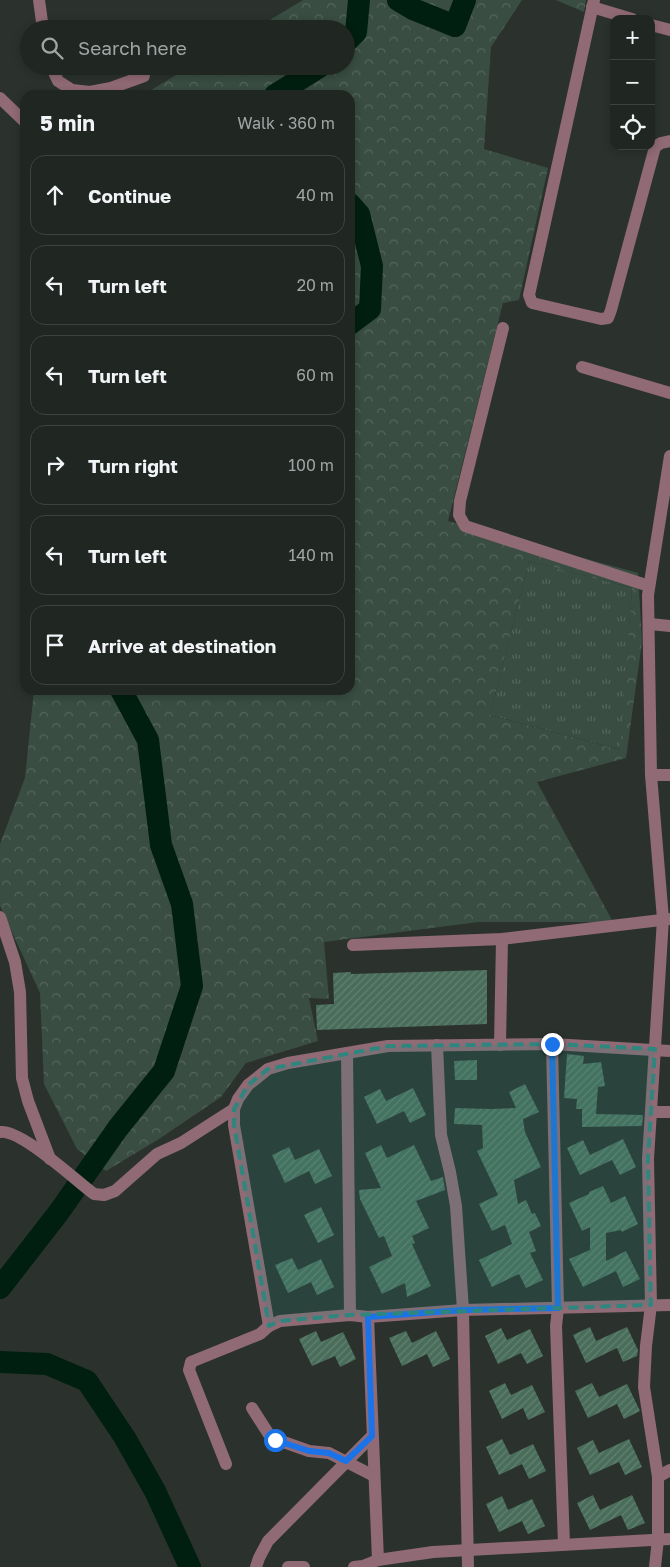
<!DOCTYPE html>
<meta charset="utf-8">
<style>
body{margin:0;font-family:"Golos Text",sans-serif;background:#2d322f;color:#f1f3f6}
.controls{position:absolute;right:15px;top:15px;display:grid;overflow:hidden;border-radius:10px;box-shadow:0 2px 8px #0003}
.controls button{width:45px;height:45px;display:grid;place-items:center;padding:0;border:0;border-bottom:1px solid #3d4340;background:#202622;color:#f1f3f6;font:25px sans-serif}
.stop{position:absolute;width:15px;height:15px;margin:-11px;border:4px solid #1a73e8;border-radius:50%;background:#fff}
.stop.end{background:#1a73e8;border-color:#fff;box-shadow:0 1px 5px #0008}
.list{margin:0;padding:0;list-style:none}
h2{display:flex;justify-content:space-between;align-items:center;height:65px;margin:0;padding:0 20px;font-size:21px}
h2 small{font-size:16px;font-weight:400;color:#a2a5a5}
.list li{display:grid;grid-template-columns:32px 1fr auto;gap:15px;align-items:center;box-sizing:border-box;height:80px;margin:0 10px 10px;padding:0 10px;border:1px solid #3d4340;border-radius:15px}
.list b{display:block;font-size:19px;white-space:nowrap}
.list em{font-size:16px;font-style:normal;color:#a2a5a5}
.icon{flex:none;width:28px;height:28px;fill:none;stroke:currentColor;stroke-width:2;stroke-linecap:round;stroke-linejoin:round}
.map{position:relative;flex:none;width:670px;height:1567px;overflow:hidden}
.search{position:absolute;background:#202622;box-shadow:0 2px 8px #0003;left:20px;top:20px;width:335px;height:55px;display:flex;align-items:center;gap:12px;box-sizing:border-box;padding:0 18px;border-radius:28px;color:#a2a5a5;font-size:19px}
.panel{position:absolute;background:#202622;box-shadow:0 2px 8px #0003;left:20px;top:90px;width:335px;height:605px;border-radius:15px}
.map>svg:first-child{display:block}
.grass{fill:url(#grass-tufts)}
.forest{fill:url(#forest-crowns);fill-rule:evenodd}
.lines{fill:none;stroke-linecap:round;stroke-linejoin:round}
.river{stroke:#001f10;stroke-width:22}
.building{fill:url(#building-hatch)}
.minor{stroke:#906a75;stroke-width:12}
.route{stroke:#1a73e8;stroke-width:6}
.marked{fill:#2e867f;fill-opacity:0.2;stroke:#2e867f;stroke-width:4;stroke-dasharray:10 6;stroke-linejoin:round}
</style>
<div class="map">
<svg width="670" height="1567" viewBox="0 0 670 1567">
<defs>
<pattern id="grass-tufts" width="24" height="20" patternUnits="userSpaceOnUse" patternTransform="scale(1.25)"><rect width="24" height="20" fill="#394d42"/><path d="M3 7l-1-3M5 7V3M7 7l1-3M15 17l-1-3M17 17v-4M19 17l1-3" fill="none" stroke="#55665d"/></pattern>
<pattern id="forest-crowns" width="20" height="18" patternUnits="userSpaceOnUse" patternTransform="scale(1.25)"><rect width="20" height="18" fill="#394d42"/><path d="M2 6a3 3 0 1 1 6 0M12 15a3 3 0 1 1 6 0" fill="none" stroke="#55665d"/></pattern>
<pattern id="building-hatch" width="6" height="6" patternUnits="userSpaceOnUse" patternTransform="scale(1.25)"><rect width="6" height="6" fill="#496d5a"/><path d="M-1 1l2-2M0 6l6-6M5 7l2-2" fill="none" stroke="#638271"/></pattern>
</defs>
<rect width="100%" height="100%" fill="#2b322e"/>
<polygon class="grass" points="529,561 632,588 621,750 490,715"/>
<g class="forest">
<path d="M303,0h219l-31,47 -7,102 64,19 -29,132 -16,3 -55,218 190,52 4,69 -16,116 -89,24 76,140h-135l-154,20 5,57 -20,-1 9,43 -72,22 -25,34 -62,42 -53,32 -29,-22 -33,-65 -4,-91 -40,-87v-62l25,-66 9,-88h316v-595h-207l48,-29h155v-37h-91zM529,561l103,27 -12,162 -130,-35z"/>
<polygon points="556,0 586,0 584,12"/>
</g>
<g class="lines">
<g class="river">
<polyline points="398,0 413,9 455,26 465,0"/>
<polyline points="346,42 356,32 359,0"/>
<polyline points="275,95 321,66"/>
<polyline points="350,204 359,214 372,266 370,309 350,324"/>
<polyline points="0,1288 59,1212 118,1128 164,1071 192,986 182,904 161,845 148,740 121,690"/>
<polyline points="0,1362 47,1364 87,1381 125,1438 155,1491 190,1567"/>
</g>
</g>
<g class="building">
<polygon points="487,970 487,1024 317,1030 316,1005 334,1004 333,973 351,972 351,974"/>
<polygon points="567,1054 584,1056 583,1064 601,1062 605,1086 598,1087 596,1114 643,1115 642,1126 582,1127 582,1109 576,1109 577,1099 564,1098"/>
<polygon points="477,1060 477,1080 455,1080 454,1061"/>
<polygon points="525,1084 539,1112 523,1119 525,1132 541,1167 514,1180 518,1204 526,1200 532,1214 535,1213 541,1226 529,1232 536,1251 530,1253 543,1280 526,1288 519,1274 492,1287 479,1260 512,1244 505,1225 492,1231 479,1204 498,1195 477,1151 483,1148 482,1125 454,1124 455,1108 491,1109 516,1108 509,1092"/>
<polygon points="413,1088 426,1115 410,1123 404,1111 377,1124 364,1097 380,1089 386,1101"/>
<polygon points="623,1139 636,1167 620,1175 612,1160 580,1175 567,1148 583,1140 590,1155"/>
<polygon points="381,1145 387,1158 414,1145 431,1181 443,1177 445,1190 416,1201 429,1228 412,1236 415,1243 412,1244 431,1286 407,1297 405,1283 382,1294 369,1267 392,1256 384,1236 379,1238 360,1199 359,1190 381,1188 365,1153"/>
<polygon points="289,1147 295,1160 319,1149 332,1176 315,1184 309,1171 285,1183 272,1155"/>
<polygon points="603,1186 611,1203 625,1196 638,1224 622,1232 621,1230 606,1233 606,1261 626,1251 640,1279 623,1287 616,1271 583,1287 569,1259 590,1250 590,1227 582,1231 569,1203 589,1194 589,1192"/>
<polygon points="321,1207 334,1235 318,1243 304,1215"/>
<polygon points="292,1258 298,1270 321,1259 334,1287 317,1295 311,1282 288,1293 275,1265"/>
<polygon points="590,1327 596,1341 627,1327 638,1350 637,1356 623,1362 617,1348 586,1363 573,1335"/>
<polygon points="501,1328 507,1340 530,1329 543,1356 527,1364 521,1353 498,1364 485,1336"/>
<polygon points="316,1331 321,1342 343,1332 356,1359 340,1367 335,1356 312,1366 299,1339"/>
<polygon points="406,1331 412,1343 436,1331 450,1359 433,1367 427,1354 402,1366 389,1338"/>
<polygon points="505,1383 511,1395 532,1385 545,1412 528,1420 523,1408 502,1419 489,1391"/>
<polygon points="592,1383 599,1397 627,1384 640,1411 624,1419 617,1404 588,1418 575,1391"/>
<polygon points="502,1439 510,1455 533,1444 546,1471 529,1479 522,1464 499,1475 486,1447"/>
<polygon points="629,1439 642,1467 625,1475 619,1462 590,1475 577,1448 593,1440 599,1453"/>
<polygon points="593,1495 600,1510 632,1495 645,1523 628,1530 621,1515 590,1530 577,1503"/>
<polygon points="502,1496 508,1510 532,1499 545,1526 528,1534 522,1521 499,1532 486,1504"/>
</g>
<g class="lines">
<g class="minor">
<polyline points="39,0 43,29"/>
<polyline points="594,0 529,295 532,303 601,319 608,318 611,310 655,147 661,143 670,141"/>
<polyline points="592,7 632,19"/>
<polyline points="651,25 670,30"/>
<polyline points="51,66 58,81 72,90 90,92 111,88 144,76"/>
<polyline points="0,98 25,122"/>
<polyline points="503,328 460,501 459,515 465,526 649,586"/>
<polyline points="582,367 670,393"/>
<polyline points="650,624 670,626"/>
<polyline points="651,775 670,775"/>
<polyline points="0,917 15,962 20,992 22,1078 28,1101 50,1159"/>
<polyline points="353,945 502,939 670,919"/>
<polyline points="552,1044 558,1308 556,1326 564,1544"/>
<polyline points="437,1045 441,1135 450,1172 456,1206 463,1310 468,1567"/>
<polyline points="500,1045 502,939"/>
<polyline points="347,1053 350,1315"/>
<polyline points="651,1112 670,1112"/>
<path d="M0,1132c21,-3 75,48 94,62l10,1 11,-4 42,-37 24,-11 53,-34"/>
<polyline points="368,1317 378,1560"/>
<polyline points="269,1326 234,1125 234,1109 238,1099 248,1085 268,1069 288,1063 388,1046 552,1044 670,1051"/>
<polyline points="252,1408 268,1433 275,1439 309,1451 329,1453 374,1476"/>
<polyline points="226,1464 189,1370 191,1362 260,1334 269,1326 280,1321 350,1315 368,1317 463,1310 670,1305"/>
<polyline points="658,1477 670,1470"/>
<polyline points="256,1567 259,1558 268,1541 372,1436"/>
<polyline points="288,1567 304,1567"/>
<polyline points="354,1567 363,1566 378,1560 433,1552 670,1539"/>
<polyline points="655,1567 658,1539 658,1477 644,1387 646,1346 651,1305 648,1159 663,919 651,775 648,595 670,456"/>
</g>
</g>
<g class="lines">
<polyline class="route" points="275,1440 309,1451 329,1453 346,1461 372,1436 368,1317 463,1310 558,1308 552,1044"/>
</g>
<path class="marked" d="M552,1044l103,5 -7,110 3,146 -301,10 -70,6 -11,5 -35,-201v-16l14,-24 20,-16 120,-23z"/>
</svg>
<div class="controls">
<button>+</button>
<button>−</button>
<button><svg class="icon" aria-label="locate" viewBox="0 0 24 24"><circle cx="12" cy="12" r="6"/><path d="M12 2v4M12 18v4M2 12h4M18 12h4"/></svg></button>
</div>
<div class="stop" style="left:275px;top:1440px"></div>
<div class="stop end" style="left:552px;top:1044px"></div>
<div class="search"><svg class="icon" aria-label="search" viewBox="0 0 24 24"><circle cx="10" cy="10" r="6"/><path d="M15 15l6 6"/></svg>Search here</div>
<section class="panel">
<h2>5 min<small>Walk · 360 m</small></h2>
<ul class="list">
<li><svg class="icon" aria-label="ahead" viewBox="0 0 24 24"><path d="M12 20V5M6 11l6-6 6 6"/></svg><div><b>Continue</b></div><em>40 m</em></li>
<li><svg class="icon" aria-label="left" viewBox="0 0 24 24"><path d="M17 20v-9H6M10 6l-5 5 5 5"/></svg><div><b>Turn left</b></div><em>20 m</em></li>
<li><svg class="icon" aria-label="left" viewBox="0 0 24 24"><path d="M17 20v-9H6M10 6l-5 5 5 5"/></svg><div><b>Turn left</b></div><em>60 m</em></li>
<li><svg class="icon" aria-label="right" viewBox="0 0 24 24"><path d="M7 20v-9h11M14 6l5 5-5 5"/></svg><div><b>Turn right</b></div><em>100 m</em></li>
<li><svg class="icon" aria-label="left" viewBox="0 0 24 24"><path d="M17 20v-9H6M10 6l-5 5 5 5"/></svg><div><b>Turn left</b></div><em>140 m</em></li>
<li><svg class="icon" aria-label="arrive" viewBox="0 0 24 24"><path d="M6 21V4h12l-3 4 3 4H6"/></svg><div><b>Arrive at destination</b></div></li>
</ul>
</section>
</div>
